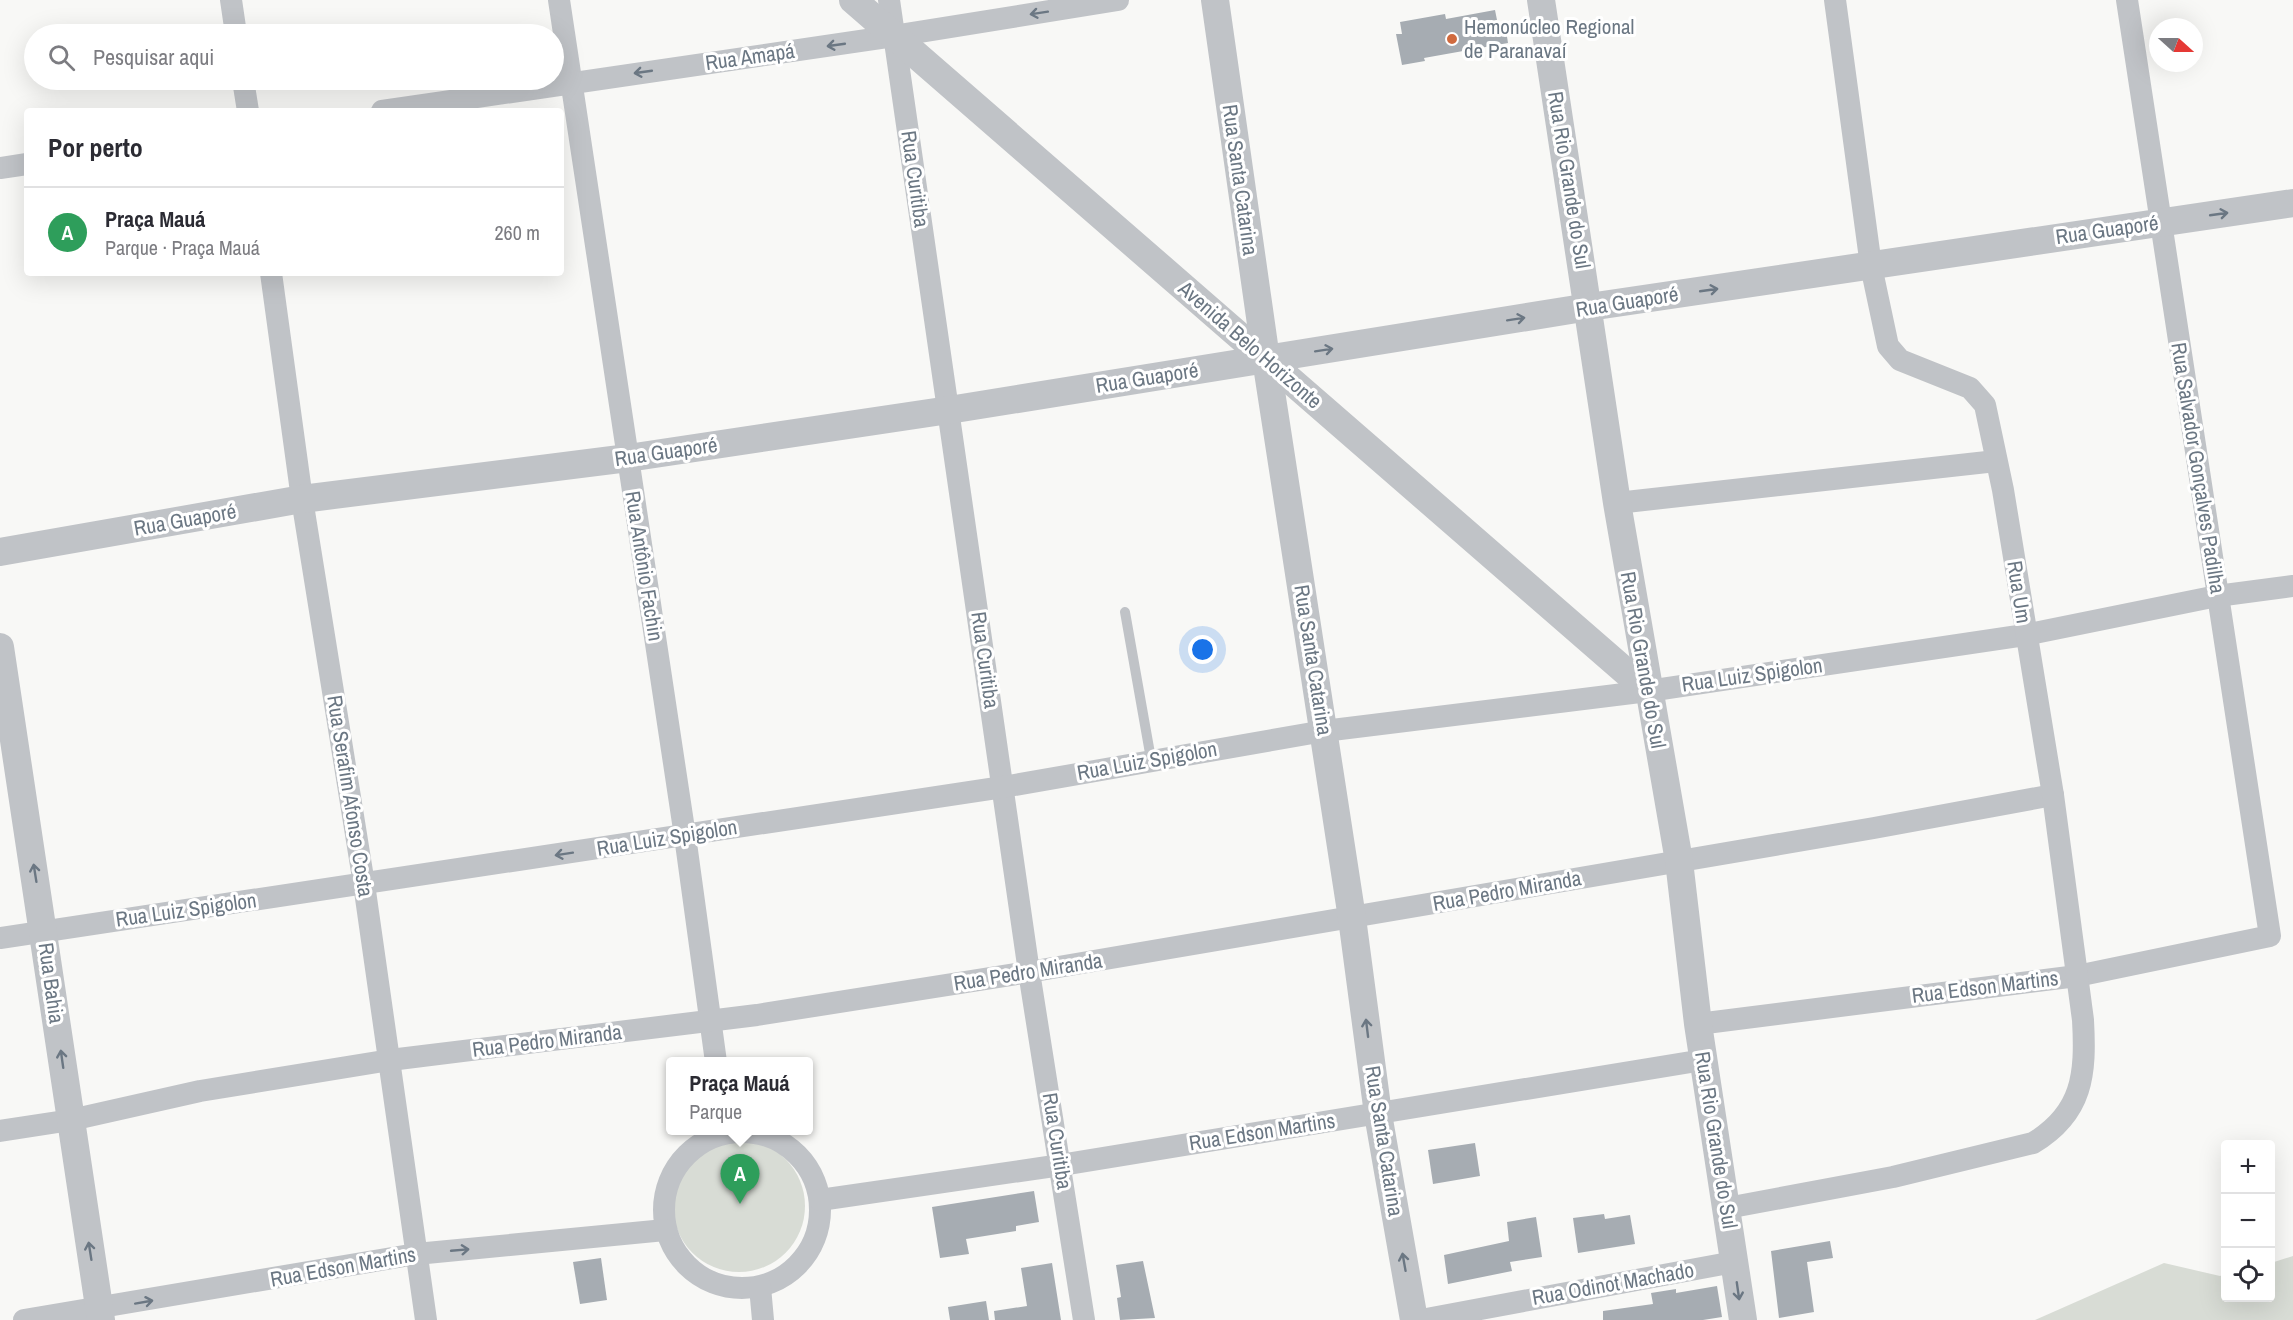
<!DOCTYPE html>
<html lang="pt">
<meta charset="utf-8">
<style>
body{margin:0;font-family:"Archivo Narrow",sans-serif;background:#f7f7f7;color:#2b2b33}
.controls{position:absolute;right:18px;bottom:18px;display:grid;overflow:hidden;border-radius:6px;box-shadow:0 6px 24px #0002}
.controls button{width:54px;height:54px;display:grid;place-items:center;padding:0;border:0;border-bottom:2px solid #e1e1e2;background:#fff;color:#2b2b33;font:30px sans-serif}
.compass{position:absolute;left:2149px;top:18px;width:54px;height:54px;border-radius:50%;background:#fff;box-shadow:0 6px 24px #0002;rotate:111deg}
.you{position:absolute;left:1203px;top:650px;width:21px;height:21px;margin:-15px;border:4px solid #fff;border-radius:50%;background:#1a73e8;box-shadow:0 0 0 9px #1a73e833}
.badge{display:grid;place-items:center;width:39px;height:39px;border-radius:50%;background:#b45309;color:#fff;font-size:20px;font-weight:700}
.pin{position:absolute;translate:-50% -50px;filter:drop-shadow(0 2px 3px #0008)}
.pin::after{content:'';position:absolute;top:32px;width:21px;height:18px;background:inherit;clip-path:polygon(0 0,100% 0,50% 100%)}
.popup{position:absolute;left:666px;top:1057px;width:147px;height:78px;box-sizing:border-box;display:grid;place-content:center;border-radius:6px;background:#fff;filter:drop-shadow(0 2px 4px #0005);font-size:20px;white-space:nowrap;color:#7c7c81}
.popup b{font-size:22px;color:#2b2b33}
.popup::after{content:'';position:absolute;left:50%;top:100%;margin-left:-12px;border:12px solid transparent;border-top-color:#fff}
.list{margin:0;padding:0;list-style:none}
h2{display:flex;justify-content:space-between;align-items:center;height:78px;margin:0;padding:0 24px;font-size:26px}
h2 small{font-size:20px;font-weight:400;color:#7c7c81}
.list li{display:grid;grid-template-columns:39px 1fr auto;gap:18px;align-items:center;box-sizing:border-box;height:90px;padding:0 24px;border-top:2px solid #e1e1e2}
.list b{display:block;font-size:22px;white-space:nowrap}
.list p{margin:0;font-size:20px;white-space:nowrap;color:#7c7c81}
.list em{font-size:20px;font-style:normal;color:#7c7c81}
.icon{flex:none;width:33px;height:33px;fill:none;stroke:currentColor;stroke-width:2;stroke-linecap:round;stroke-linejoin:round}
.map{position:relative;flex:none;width:2293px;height:1320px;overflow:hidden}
.search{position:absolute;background:#fff;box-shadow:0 6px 24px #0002;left:24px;top:24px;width:540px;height:66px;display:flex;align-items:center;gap:15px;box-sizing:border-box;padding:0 21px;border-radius:33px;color:#7c7c81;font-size:22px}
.panel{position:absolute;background:#fff;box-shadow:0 6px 24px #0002;left:24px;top:108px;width:540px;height:168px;border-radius:6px}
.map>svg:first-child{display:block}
.green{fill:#d8dcd5}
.building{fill:#a6acb2}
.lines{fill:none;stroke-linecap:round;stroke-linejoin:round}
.service{stroke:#c0c3c7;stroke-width:10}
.minor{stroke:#c0c3c7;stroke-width:22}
.tertiary{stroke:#c0c3c7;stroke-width:28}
.oneway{stroke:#6b7783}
.poi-dot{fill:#d06a3e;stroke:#fff;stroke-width:2}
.labels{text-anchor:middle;stroke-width:6;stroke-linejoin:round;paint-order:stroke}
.poi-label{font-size:21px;fill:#6b7783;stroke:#fff;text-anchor:start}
.street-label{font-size:21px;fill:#6b7783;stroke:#fff}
</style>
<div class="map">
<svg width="2293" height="1320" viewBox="0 0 2293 1320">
<rect width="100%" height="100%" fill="#f8f8f6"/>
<g class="green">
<circle cx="739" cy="1206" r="66"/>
<polygon points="2293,1256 2293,1320 2035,1320 2164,1263 2220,1276 2225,1274 2226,1298 2270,1298 2271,1263"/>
</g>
<g class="building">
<polygon points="1495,10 1498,25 1505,24 1508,43 1424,58 1425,61 1402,65 1396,34 1402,34 1400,22 1445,14 1446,19"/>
<polygon points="1475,1143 1480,1176 1433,1184 1428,1150"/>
<polygon points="1034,1191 1039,1222 1016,1226 1016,1231 966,1239 969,1254 940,1258 932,1207"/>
<polygon points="1604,1214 1605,1219 1630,1215 1635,1244 1578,1253 1573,1218"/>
<polygon points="1536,1217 1542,1257 1510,1262 1512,1271 1448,1284 1444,1255 1509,1241 1507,1222"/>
<polygon points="1830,1241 1833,1258 1807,1262 1814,1312 1779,1318 1771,1251"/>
<polygon points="601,1258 607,1300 580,1304 573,1262"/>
<polygon points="1143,1261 1155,1318 1120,1320 1117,1298 1121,1297 1116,1265"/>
<polygon points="1052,1263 1061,1320 995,1320 994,1311 1027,1306 1021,1268"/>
<polygon points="1717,1286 1722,1317 1703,1320 1603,1320 1603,1311 1653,1304 1651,1293 1676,1289 1676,1293"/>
<polygon points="986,1301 989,1320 950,1320 948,1307"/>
</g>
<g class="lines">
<polyline class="service" points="1125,612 1151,759"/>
<g class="minor">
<polyline points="231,0 236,34"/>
<polyline points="559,0 685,836 716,1062"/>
<polyline points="889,0 1029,972 1084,1320"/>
<polyline points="243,80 248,111"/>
<polyline points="382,111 894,36 1118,0"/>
<polyline points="0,168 27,164"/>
<polyline points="271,273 302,499 364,884 426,1320"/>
<polyline points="1617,503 1996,461"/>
<polyline points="0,938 1003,787 1324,731 1648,691 2025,635 2217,596 2293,586"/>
<polyline points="1698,1024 2077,976 2270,936 2127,0"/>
<polyline points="0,1131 71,1120 200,1091 390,1060 757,1015 1029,972 1874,828 2053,795"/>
<circle cx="742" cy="1210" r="78"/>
<polyline points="820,1200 1061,1165 1703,1060"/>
<path d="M1727,1208l166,-31 140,-34c50,-30 53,-69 50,-123l-30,-225 -50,-305 -18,-85 -15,-17 -70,-28 -12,-14 -17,-80 -36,-266"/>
<polyline points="760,1287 763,1320"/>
<polyline points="24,1320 416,1254 665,1230"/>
<polyline points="1421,1320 1734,1262"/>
</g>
<g class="tertiary">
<polyline points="853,0 1648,691"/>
<polyline points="1215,0 1266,359 1352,918 1378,1114 1414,1320"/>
<polyline points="1541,0 1617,503 1679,861 1698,1024 1743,1320"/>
<polyline points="0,552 302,499 628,458 949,410 1589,307 2293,203"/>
<polyline points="0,647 101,1320"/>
</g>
</g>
<defs><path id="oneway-shaft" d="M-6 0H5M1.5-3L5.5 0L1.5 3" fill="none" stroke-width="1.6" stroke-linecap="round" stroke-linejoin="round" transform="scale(1.5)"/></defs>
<g class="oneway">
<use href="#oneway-shaft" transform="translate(1039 13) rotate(171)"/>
<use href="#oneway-shaft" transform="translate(836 45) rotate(172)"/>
<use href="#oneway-shaft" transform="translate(643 72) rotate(172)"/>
<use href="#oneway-shaft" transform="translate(2219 214) rotate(-8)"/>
<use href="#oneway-shaft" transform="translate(1709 290) rotate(-8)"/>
<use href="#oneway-shaft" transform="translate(1516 319) rotate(-9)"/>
<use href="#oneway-shaft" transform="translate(1324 350) rotate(-9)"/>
<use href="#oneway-shaft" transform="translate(564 854) rotate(171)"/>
<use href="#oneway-shaft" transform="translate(35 873) rotate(-99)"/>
<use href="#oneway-shaft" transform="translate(1367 1028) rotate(-97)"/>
<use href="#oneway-shaft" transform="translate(62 1059) rotate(-98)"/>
<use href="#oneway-shaft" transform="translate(460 1250) rotate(-5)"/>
<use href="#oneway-shaft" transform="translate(90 1251) rotate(-99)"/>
<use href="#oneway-shaft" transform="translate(1404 1262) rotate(-100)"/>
<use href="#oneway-shaft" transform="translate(1738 1291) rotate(82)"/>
<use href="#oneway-shaft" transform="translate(144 1302) rotate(-10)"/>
</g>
<circle class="poi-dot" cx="1452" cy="39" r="6"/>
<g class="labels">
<g class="poi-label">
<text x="1464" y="34">Hemonúcleo Regional<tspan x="1464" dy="24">de Paranavaí</tspan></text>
</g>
<g class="street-label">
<text transform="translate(750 57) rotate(-8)" y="7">Rua Amapá</text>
<text transform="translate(915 179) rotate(82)" y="7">Rua Curitiba</text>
<text transform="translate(1240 180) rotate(82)" y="7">Rua Santa Catarina</text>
<text transform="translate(1569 180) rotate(81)" y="7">Rua Rio Grande do Sul</text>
<text transform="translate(2107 230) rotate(-8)" y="7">Rua Guaporé</text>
<text transform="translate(1627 302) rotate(-9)" y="7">Rua Guaporé</text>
<text transform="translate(1250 345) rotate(41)" y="7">Avenida Belo Horizonte</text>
<text transform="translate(1147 378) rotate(-9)" y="7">Rua Guaporé</text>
<text transform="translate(666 452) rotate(-8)" y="7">Rua Guaporé</text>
<text transform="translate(2198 468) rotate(81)" y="7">Rua Salvador Gonçalves Padilha</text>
<text transform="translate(185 520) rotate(-10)" y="7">Rua Guaporé</text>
<text transform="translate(644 566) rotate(81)" y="7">Rua Antônio Fachin</text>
<text transform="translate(2019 592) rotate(81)" y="7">Rua Um</text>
<text transform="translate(985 660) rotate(82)" y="7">Rua Curitiba</text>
<text transform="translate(1313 660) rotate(81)" y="7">Rua Santa Catarina</text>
<text transform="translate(1643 660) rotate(80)" y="7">Rua Rio Grande do Sul</text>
<text transform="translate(1752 675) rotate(-8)" y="7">Rua Luiz Spigolon</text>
<text transform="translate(1147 761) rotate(-10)" y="7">Rua Luiz Spigolon</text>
<text transform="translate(350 796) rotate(81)" y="7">Rua Serafim Afonso Costa</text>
<text transform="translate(667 838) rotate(-9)" y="7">Rua Luiz Spigolon</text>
<text transform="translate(1507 891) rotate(-10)" y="7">Rua Pedro Miranda</text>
<text transform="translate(186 910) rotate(-8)" y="7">Rua Luiz Spigolon</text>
<text transform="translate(1028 972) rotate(-9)" y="7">Rua Pedro Miranda</text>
<text transform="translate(51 983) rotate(82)" y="7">Rua Bahia</text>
<text transform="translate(1985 987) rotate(-7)" y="7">Rua Edson Martins</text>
<text transform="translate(547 1041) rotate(-7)" y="7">Rua Pedro Miranda</text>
<text transform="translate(1262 1132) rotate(-9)" y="7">Rua Edson Martins</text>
<text transform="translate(1716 1140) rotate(81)" y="7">Rua Rio Grande do Sul</text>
<text transform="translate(1057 1141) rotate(81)" y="7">Rua Curitiba</text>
<text transform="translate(1384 1141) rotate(81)" y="7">Rua Santa Catarina</text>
<text transform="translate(343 1267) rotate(-10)" y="7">Rua Edson Martins</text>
<text transform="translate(1613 1284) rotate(-10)" y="7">Rua Odinot Machado</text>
</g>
</g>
</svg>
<div class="controls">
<button>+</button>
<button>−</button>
<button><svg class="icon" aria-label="locate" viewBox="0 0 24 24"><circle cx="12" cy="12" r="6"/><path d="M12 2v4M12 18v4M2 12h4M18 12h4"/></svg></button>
</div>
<svg class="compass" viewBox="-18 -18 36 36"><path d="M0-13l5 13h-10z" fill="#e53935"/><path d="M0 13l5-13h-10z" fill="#7c7c81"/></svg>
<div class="you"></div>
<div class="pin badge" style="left:740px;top:1204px;background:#2e9e5b">A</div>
<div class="popup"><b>Praça Mauá</b>Parque</div>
<div class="search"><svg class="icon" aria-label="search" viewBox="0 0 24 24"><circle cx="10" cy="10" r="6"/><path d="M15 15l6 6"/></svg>Pesquisar aqui</div>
<section class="panel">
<h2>Por perto<small></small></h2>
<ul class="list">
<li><span class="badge" style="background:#2e9e5b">A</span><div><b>Praça Mauá</b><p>Parque · Praça Mauá</p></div><em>260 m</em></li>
</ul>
</section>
</div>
